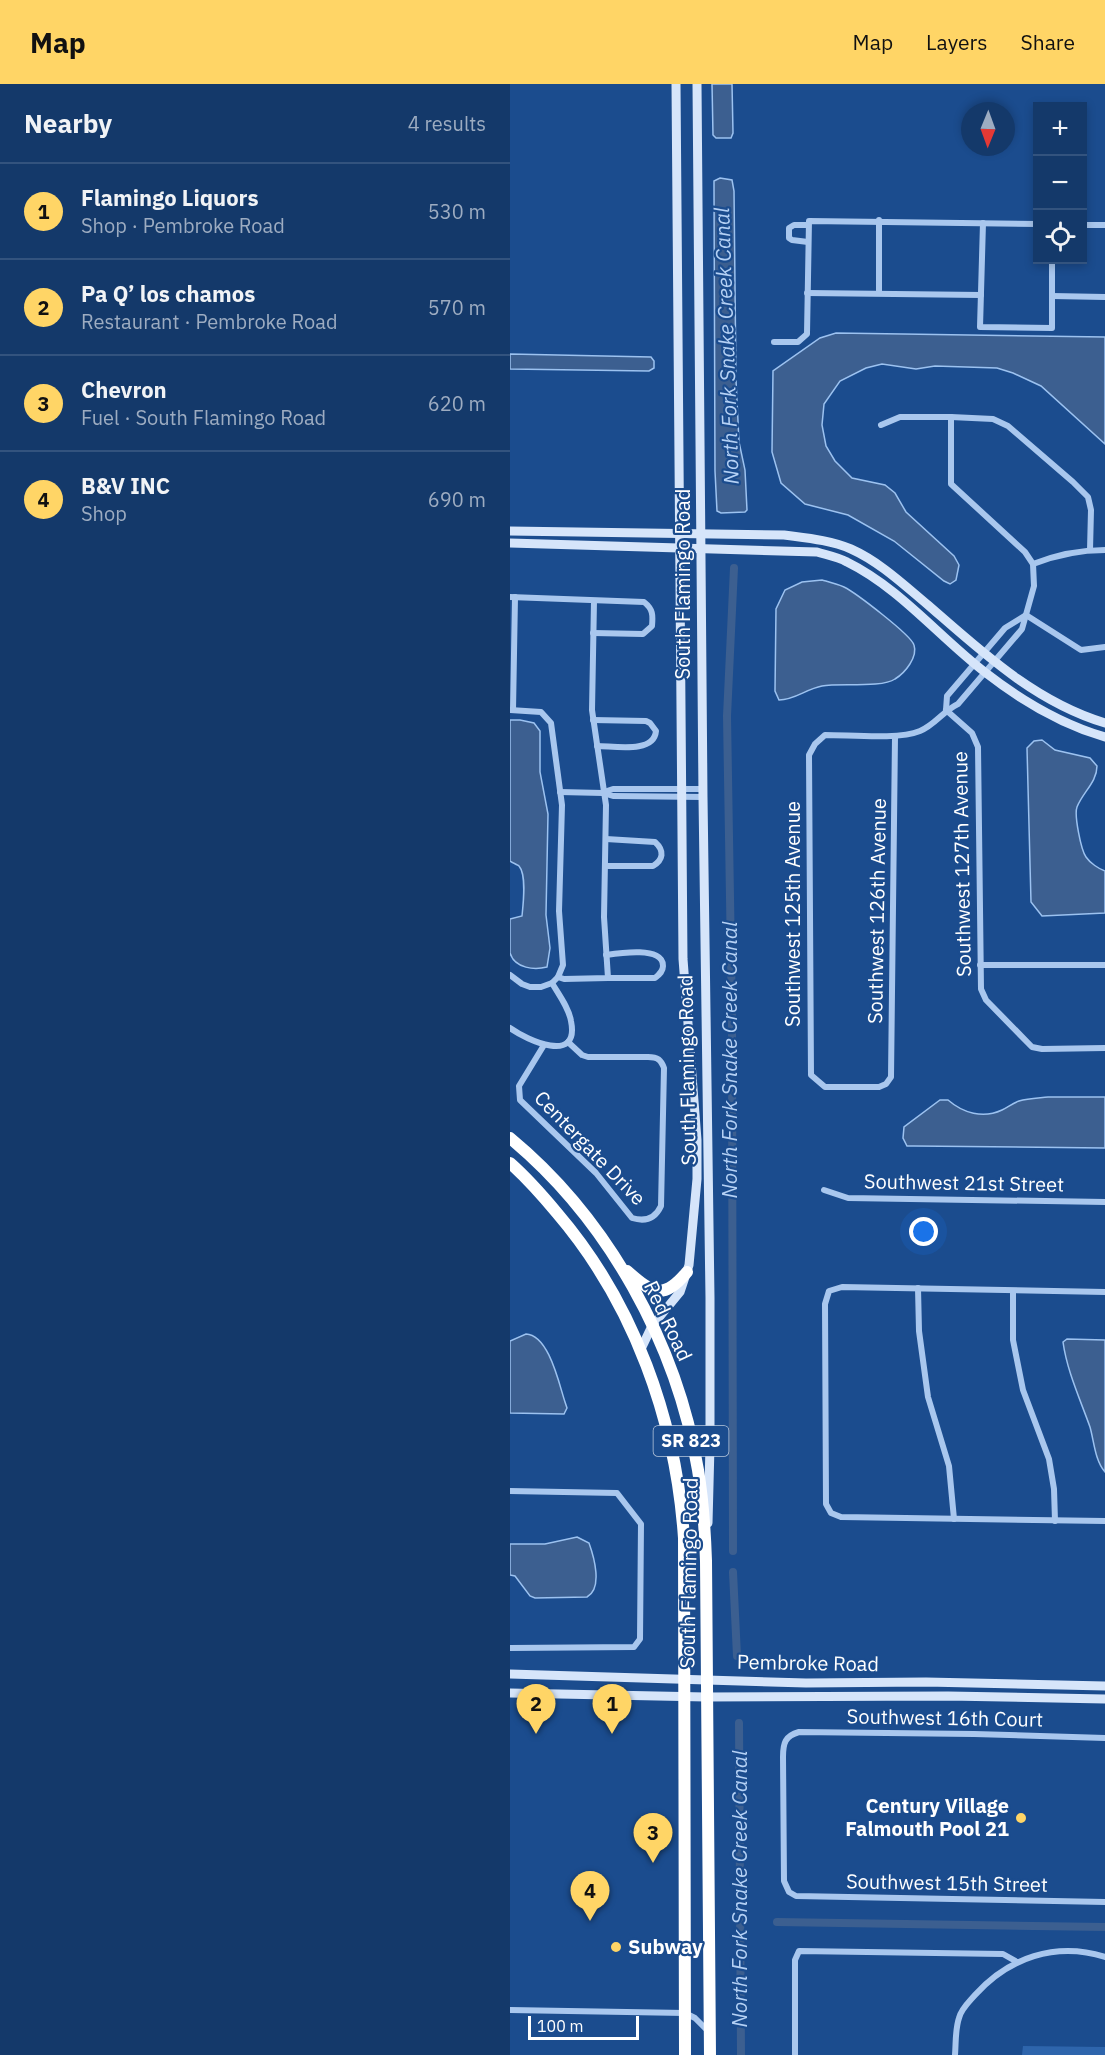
<!DOCTYPE html>
<meta charset="utf-8">
<style>
body{margin:0;font-family:"IBM Plex Sans",sans-serif;background:#214472;color:#f1f3f6}
.controls{position:absolute;right:18px;top:18px;display:grid;overflow:hidden;border-radius:0px;box-shadow:0 3px 9px #0003}
.controls button{width:54px;height:54px;display:grid;place-items:center;padding:0;border:0;border-bottom:2px solid #33537e;background:#14396a;color:#f1f3f6;font:30px sans-serif}
.compass{position:absolute;left:451px;top:18px;width:54px;height:54px;border-radius:50%;background:#14396a;box-shadow:0 3px 9px #0003;rotate:181deg}
.scale{position:absolute;left:18px;bottom:15px;width:111px;box-sizing:border-box;padding-left:6px;border:3px solid #fff;border-top:0;font-size:16px;line-height:21px;white-space:nowrap;color:#fff;-webkit-text-stroke:4px #1b4c8e;paint-order:stroke}
.you{position:absolute;left:414px;top:1148px;width:21px;height:21px;margin:-15px;border:4px solid #fff;border-radius:50%;background:#1a73e8;box-shadow:0 0 0 9px #1a73e833}
.badge{display:grid;place-items:center;width:39px;height:39px;border-radius:50%;background:#ffd566;color:#111;font-size:20px;font-weight:700}
.pin{position:absolute;translate:-50% -50px;filter:drop-shadow(0 2px 3px #0008)}
.pin::after{content:'';position:absolute;top:32px;width:21px;height:18px;background:inherit;clip-path:polygon(0 0,100% 0,50% 100%)}
.list{margin:0;padding:0;list-style:none}
h2{display:flex;justify-content:space-between;align-items:center;height:78px;margin:0;padding:0 24px;font-size:26px}
h2 small{font-size:20px;font-weight:400;color:#9dacc1}
.list li{display:grid;grid-template-columns:39px 1fr auto;gap:18px;align-items:center;box-sizing:border-box;height:96px;padding:0 24px;border-top:2px solid #33537e}
.list b{display:block;font-size:22px;white-space:nowrap}
.list p{margin:0;font-size:20px;white-space:nowrap;color:#9dacc1}
.list em{font-size:20px;font-style:normal;color:#9dacc1}
.icon{flex:none;width:33px;height:33px;fill:none;stroke:currentColor;stroke-width:2;stroke-linecap:round;stroke-linejoin:round}
.map{position:relative;flex:none;width:595px;height:1971px;overflow:hidden}
header{display:flex;align-items:center;gap:36px;box-sizing:border-box;height:84px;padding:0 30px;background:#ffd566;color:#111}
header strong{font-size:28px}
nav{display:flex;gap:33px;margin-inline-start:auto;font-size:21px}
main{display:flex}
aside{flex:1;background:#14396a}
.map>svg:first-child{display:block}
.green{fill:#2e65ac}
.water{fill:#3c5f90;stroke:#9cc2f0;stroke-width:1.5}
.lines{fill:none;stroke-linecap:round;stroke-linejoin:round}
.canal{stroke:#3c5f90;stroke-width:8}
.street{stroke:#a9c7ee;stroke-width:6}
.secondary{stroke:#d6e5fa;stroke-width:9}
.highway{stroke:#fff;stroke-width:12}
.poi-dot{fill:#ffd566;stroke:#1b4c8e;stroke-width:2}
.labels{text-anchor:middle;stroke-width:4.5;stroke-linejoin:round;paint-order:stroke}
.shield{fill:#1b4c8e;stroke:#bbc9dd;stroke-width:1.5}
.shield-label{font-size:18px;font-weight:bold;fill:#fff}
.street-label{font-size:20px;fill:#fff;stroke:#1b4c8e}
.poi-label{font-size:20px;font-weight:bold;fill:#fff;stroke:#1b4c8e;text-anchor:end}
.water-label{font-size:21px;font-style:italic;fill:#b5d1f5;stroke:#1b4c8e}
</style>
<header>
<strong>Map</strong>
<nav><a>Map</a><a>Layers</a><a>Share</a></nav>
</header>
<main>
<aside>
<h2>Nearby<small>4 results</small></h2>
<ul class="list">
<li><span class="badge">1</span><div><b>Flamingo Liquors</b><p>Shop · Pembroke Road</p></div><em>530 m</em></li>
<li><span class="badge">2</span><div><b>Pa Q’ los chamos</b><p>Restaurant · Pembroke Road</p></div><em>570 m</em></li>
<li><span class="badge">3</span><div><b>Chevron</b><p>Fuel · South Flamingo Road</p></div><em>620 m</em></li>
<li><span class="badge">4</span><div><b>B&amp;V INC</b><p>Shop</p></div><em>690 m</em></li>
</ul>
</aside>
<div class="map">
<svg width="595" height="1971" viewBox="0 0 595 1971">
<rect width="100%" height="100%" fill="#1b4c8e"/>
<polygon class="green" points="513,1962 595,1963 595,1971 512,1971"/>
<g class="water">
<polygon points="202,0 222,0 223,49 221,54 206,54 203,51"/>
<polygon points="210,94 222,96 224,107 226,296 229,358 235,386 237,426 235,428 211,429 207,427 205,387 204,102 204,97"/>
<polygon points="326,249 595,253 595,360 531,302 503,289 487,284 425,282 406,285 372,280 356,284 330,297 314,320 312,341 316,362 325,377 342,394 375,401 385,409 396,428 444,472 449,481 446,496 440,500 434,497 384,457 338,431 295,420 271,399 262,368 263,287 310,254"/>
<polygon points="0,270 141,273 144,277 144,284 139,287 0,285"/>
<path d="M312,496c7,2 15,4 22,7 12,6 67,48 70,58 4,12 -9,28 -19,34 -13,9 -56,4 -73,7 -16,3 -27,14 -43,14l-4,-9 1,-82 9,-19 17,-8z"/>
<path d="M0,636h10l14,3 6,8v41l8,42 -2,101 4,33 -3,19c-12,3 -32,2 -37,-14 0,-10 0,-23 0,-34l12,-3c1,-11 5,-41 -3,-50 -1,-1 -8,-4 -9,-5z"/>
<path d="M532,656l13,10 35,8 7,8c0,16 -14,26 -20,41 -3,8 4,43 9,50 4,6 13,12 19,14v42l-63,3 -11,-14 -4,-154 7,-7z"/>
<path d="M538,1013h57v51l-191,-2h-7l-4,-8 1,-11 36,-27h8c15,13 35,19 54,10 6,-3 11,-7 17,-9 9,-3 20,-3 29,-4z"/>
<path d="M16,1250c23,1 33,50 39,68l2,6 -3,6 -54,-1v-72z"/>
<path d="M557,1255l38,1v132c-10,-11 -11,-31 -15,-45 -10,-28 -23,-56 -27,-85z"/>
<path d="M67,1453l12,6c5,14 14,45 -2,54l-52,1 -5,-2 -15,-20 -5,-1v-31h35z"/>
</g>
<g class="lines">
<g class="canal">
<polyline points="223,1467 222,934 217,632 224,484"/>
<polyline points="223,1488 227,1572"/>
<polyline points="229,1639 231,1971"/>
<polyline points="267,1838 595,1843"/>
</g>
<g class="street">
<polyline points="473,139 470,243 542,244 542,176"/>
<polyline points="572,141 595,141"/>
<polyline points="298,158 282,156 279,154 279,144 284,141 298,141"/>
<polyline points="297,209 471,211"/>
<polyline points="369,209 369,136"/>
<polyline points="542,212 595,213"/>
<polyline points="264,258 288,258 297,250 299,137 528,140"/>
<polyline points="371,341 390,333 441,333 483,335 498,342 563,398 578,413 581,426 580,466"/>
<path d="M523,480c23,-9 47,-14 72,-14"/>
<path d="M0,513l134,5c9,7 9,13 8,24l-9,8 -50,-1"/>
<polyline points="516,531 571,566 595,563"/>
<polyline points="0,626 31,628 41,639 52,721 49,827 53,881 48,893 42,899 31,903 20,903 12,900 0,891"/>
<polyline points="3,626 5,513"/>
<polyline points="436,626 462,649 468,663 471,905 476,916 522,963 532,965 595,964"/>
<polyline points="436,626 437,612 495,544 516,531"/>
<path d="M83,636l53,1 4,2 6,8c-2,23 -42,15 -59,15"/>
<path d="M385,653l-4,340 -5,7 -7,3h-54l-14,-12 -2,-320 6,-11 10,-9c26,0 73,5 95,-4 15,-6 23,-20 38,-27l64,-75 12,-43 -1,-22 -8,-12 -74,-68v-67"/>
<polyline points="50,708 93,709 103,712 193,713"/>
<polyline points="94,708 103,705 193,705"/>
<path d="M95,782h48c10,-6 12,-15 2,-24l-49,-3"/>
<path d="M96,871c13,-2 58,-9 57,11 0,5 -3,8 -8,12h-47"/>
<polyline points="470,881 595,881"/>
<polyline points="48,893 54,895 98,894 94,833 96,721 82,626 84,517"/>
<path d="M0,944c17,12 70,37 61,-7 -2,-13 -12,-26 -19,-38"/>
<path d="M34,961l-25,41 1,14 76,73 36,45c13,4 23,1 29,-12l3,-138c-3,-8 -6,-11 -16,-11h-60l-6,-2 -14,-13"/>
<polyline points="314,1106 338,1114 595,1118"/>
<polyline points="408,1204 409,1247 418,1313 439,1382 444,1435"/>
<polyline points="503,1207 503,1256 513,1306 539,1375 544,1405 545,1437"/>
<polyline points="595,1208 332,1203 319,1207 315,1220 316,1420 321,1429 331,1433 595,1437"/>
<polyline points="0,1407 107,1409 131,1440 130,1555 124,1563 0,1564"/>
<path d="M595,1654l-131,-4 -175,-2c-14,4 -16,11 -16,25l1,124 5,11 7,4 309,6"/>
<polyline points="0,1926 175,1929 185,1934 198,1947"/>
<polyline points="285,1971 285,1876 289,1867 493,1870 507,1878"/>
<path d="M445,1971c1,-12 0,-25 4,-37 2,-9 10,-16 16,-23 33,-37 81,-54 130,-38"/>
</g>
<g class="secondary">
<polyline points="187,0 193,713 200,1214 200,1362 198,1439"/>
<path d="M0,447l274,4c22,3 46,5 67,14 29,13 53,36 77,56 54,47 107,97 177,118"/>
<path d="M0,459l307,9c10,3 21,5 30,10 53,26 92,75 139,111 36,28 75,51 119,64"/>
<polyline points="131,1265 142,1242 170,1208 179,1181 187,1095 187,1056 173,875 166,0"/>
<polyline points="0,1590 296,1599 416,1598 595,1602"/>
<polyline points="0,1609 196,1613 438,1612 595,1615"/>
</g>
<g class="highway">
<path d="M0,1054c98,81 167,206 188,332 5,30 7,61 8,91l4,494"/>
<path d="M0,1079c17,15 32,32 47,50 77,90 119,207 127,325l1,517"/>
<path d="M117,1187c25,22 36,30 60,1"/>
</g>
</g>
<g class="poi-dot">
<circle cx="511" cy="1734" r="6"/>
<circle cx="106" cy="1863" r="6"/>
</g>
<g class="labels">
<rect class="shield" x="143.5" y="1342" width="75" height="30" rx="4.5"/>
<g class="shield-label">
<text x="181" y="1363">SR 823</text>
</g>
<g class="street-label">
<text transform="translate(173 500) rotate(-90)" y="7">South Flamingo Road</text>
<text transform="translate(452 780) rotate(-91)" y="7">Southwest 127th Avenue</text>
<text transform="translate(367 827) rotate(-89)" y="7">Southwest 126th Avenue</text>
<text transform="translate(283 830) rotate(-90)" y="7">Southwest 125th Avenue</text>
<text transform="translate(177 986) rotate(-91)" y="7">South Flamingo Road</text>
<text transform="translate(80 1064) rotate(46)" y="7">Centergate Drive</text>
<text transform="translate(454 1099) rotate(1)" y="7">Southwest 21st Street</text>
<text transform="translate(158 1237) rotate(65)" y="7">Red Road</text>
<text transform="translate(179 1489) rotate(-89)" y="7">South Flamingo Road</text>
<text transform="translate(298 1579) rotate(1)" y="7">Pembroke Road</text>
<text transform="translate(435 1634) rotate(1)" y="7">Southwest 16th Court</text>
<text transform="translate(437 1799) rotate(1)" y="7">Southwest 15th Street</text>
</g>
<g class="poi-label">
<text x="499" y="1729">Century Village<tspan x="499" dy="23">Falmouth Pool 21</tspan></text>
<text x="118" y="1870" text-anchor="start">Subway</text>
</g>
<g class="water-label">
<text transform="translate(217 262) rotate(-92)" y="7">North Fork Snake Creek Canal</text>
<text transform="translate(220 976) rotate(-90)" y="7">North Fork Snake Creek Canal</text>
<text transform="translate(230 1805) rotate(-90)" y="7">North Fork Snake Creek Canal</text>
</g>
</g>
</svg>
<div class="controls">
<button>+</button>
<button>−</button>
<button><svg class="icon" aria-label="locate" viewBox="0 0 24 24"><circle cx="12" cy="12" r="6"/><path d="M12 2v4M12 18v4M2 12h4M18 12h4"/></svg></button>
</div>
<svg class="compass" viewBox="-18 -18 36 36"><path d="M0-13l5 13h-10z" fill="#e53935"/><path d="M0 13l5-13h-10z" fill="#9dacc1"/></svg>
<div class="scale">100 m</div>
<div class="you"></div>
<div class="pin badge" style="left:102px;top:1650px">1</div>
<div class="pin badge" style="left:26px;top:1650px">2</div>
<div class="pin badge" style="left:143px;top:1779px">3</div>
<div class="pin badge" style="left:80px;top:1837px">4</div>
</div>
</main>
